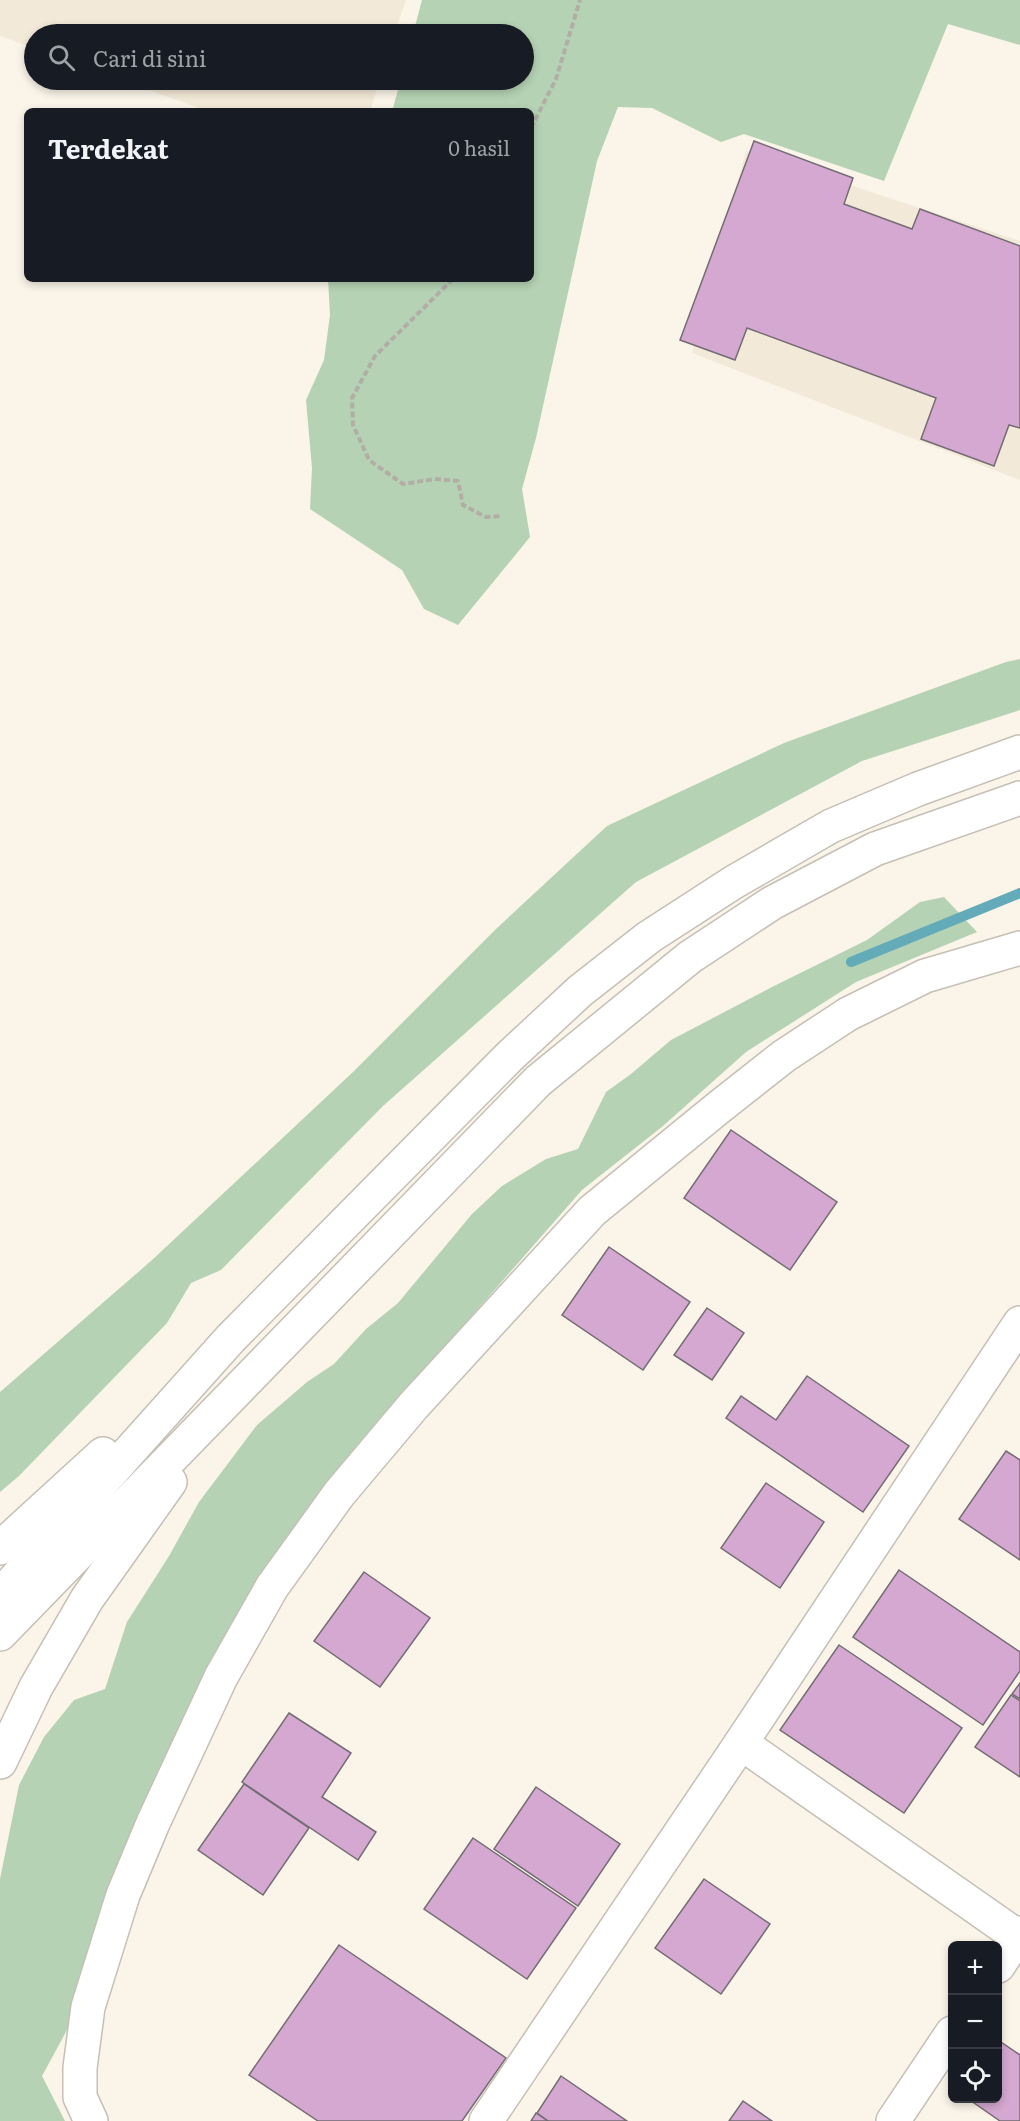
<!DOCTYPE html>
<html lang="id">
<meta charset="utf-8">
<style>
body{margin:0;font-family:Literata,serif;background:#242831;color:#f1f3f6}
.controls{position:absolute;right:18px;bottom:18px;display:grid;overflow:hidden;border-radius:9px;box-shadow:0 3px 9px #0003}
.controls button{width:54px;height:54px;display:grid;place-items:center;padding:0;border:0;border-bottom:2px solid #363941;background:#171b24;color:#f1f3f6;font:30px sans-serif}
.list{margin:0;padding:0;list-style:none}
h2{display:flex;justify-content:space-between;align-items:center;height:78px;margin:0;padding:0 24px;font-size:26px}
h2 small{font-size:20px;font-weight:400;color:#9ea1a6}
.icon{flex:none;width:33px;height:33px;fill:none;stroke:currentColor;stroke-width:2;stroke-linecap:round;stroke-linejoin:round}
.map{position:relative;flex:none;width:1020px;height:2121px;overflow:hidden}
.search{position:absolute;background:#171b24;box-shadow:0 3px 9px #0003;left:24px;top:24px;width:510px;height:66px;display:flex;align-items:center;gap:15px;box-sizing:border-box;padding:0 21px;border-radius:33px;color:#9ea1a6;font-size:22px}
.panel{position:absolute;background:#171b24;box-shadow:0 3px 9px #0003;left:24px;top:108px;width:510px;height:174px;border-radius:9px}
.map>svg:first-child{display:block}
.built{fill:#f3e9d8}
.green{fill:#b5d3b4}
.lines{fill:none;stroke-linecap:round;stroke-linejoin:round}
.stream{stroke:#63abb9;stroke-width:10}
.building{fill:#d4a8d0;stroke:#746c74;stroke-width:1.5}
.minor-casing{stroke:#c5bfb5;stroke-width:36}
.motorway-casing{stroke:#c5bfb5;stroke-width:36}
.path{stroke:#b2ada5;stroke-width:4;stroke-dasharray:6 3;stroke-linecap:butt}
.minor{stroke:#fff;stroke-width:33}
.motorway{stroke:#fff;stroke-width:33}
</style>
<div class="map">
<svg width="1020" height="2121" viewBox="0 0 1020 2121">
<rect width="100%" height="100%" fill="#faf4e9"/>
<g class="built">
<polygon points="0,0 406,0 394,34 34,34 34,48 0,36"/>
<polygon points="121,80 380,80 370,111 207,111"/>
<polygon points="746,151 1020,241 1020,480 692,353"/>
</g>
<g class="green">
<polygon points="422,0 1020,0 1020,45 948,24 884,181 744,134 721,142 652,108 618,107 597,161 536,438 522,489 530,537 458,625 424,609 402,570 310,509 312,468 306,400 324,360 330,315 328,279 531,279 531,111 392,111 401,80 524,80 524,34 413,34"/>
<polygon points="1020,659 1020,710 862,761 636,882 383,1106 221,1270 191,1283 167,1323 19,1476 0,1492 0,1392 151,1261 353,1072 496,929 607,826 784,743 1006,662"/>
<polygon points="944,897 977,932 856,982 746,1052 663,1126 582,1190 427,1367 311,1507 99,1924 79,1977 73,2019 42,2076 65,2121 0,2121 0,1879 19,1785 44,1737 74,1700 105,1689 127,1622 169,1556 199,1502 257,1425 307,1382 334,1364 366,1329 398,1303 472,1214 502,1186 546,1159 578,1149 606,1092 631,1074 671,1040 774,986 867,940 920,902"/>
</g>
<g class="lines">
<polyline class="stream" points="851,962 1020,893"/>
</g>
<g class="building">
<polygon points="754,141 853,178 844,204 912,229 920,209 1020,246 1020,428 1009,425 994,466 921,439 936,398 747,328 735,360 680,340"/>
<polygon points="731,1130 837,1202 790,1270 684,1198"/>
<polygon points="609,1247 690,1302 643,1370 562,1315"/>
<polygon points="707,1308 744,1333 712,1380 674,1355"/>
<polygon points="807,1376 909,1446 863,1512 726,1418 741,1396 776,1420"/>
<polygon points="1006,1451 1020,1460 1020,1560 959,1519"/>
<polygon points="766,1483 824,1522 780,1588 721,1548"/>
<polygon points="899,1570 1020,1652 1020,1671 983,1725 853,1637"/>
<polygon points="364,1572 430,1618 380,1687 314,1641"/>
<polygon points="839,1645 962,1728 904,1813 780,1730"/>
<polygon points="1020,1683 1020,1699 1012,1694"/>
<polygon points="1011,1695 1020,1701 1020,1777 975,1747"/>
<polygon points="289,1713 351,1753 322,1797 376,1832 358,1860 242,1782"/>
<polygon points="244,1784 309,1828 263,1895 198,1850"/>
<polygon points="536,1787 620,1844 578,1906 494,1849"/>
<polygon points="473,1838 576,1908 527,1979 424,1909"/>
<polygon points="704,1879 770,1924 721,1994 655,1948"/>
<polygon points="339,1945 506,2058 462,2121 318,2121 249,2075"/>
<polygon points="998,2040 1020,2055 1020,2121 1000,2121 967,2098 998,2098"/>
<polygon points="561,2076 627,2121 548,2121 537,2113"/>
<polygon points="743,2101 772,2121 729,2121"/>
<polygon points="536,2113 548,2121 531,2121"/>
</g>
<g class="lines">
<g class="minor-casing">
<g id="minor">
<polyline points="741,1743 1020,1938"/>
<polyline points="998,1966 1020,1933"/>
<polyline points="91,2121 80,2097 80,2068 88,2007 123,1895 153,1823 221,1677 272,1587 339,1494 414,1405 592,1211 718,1108 784,1056 848,1014 925,976 1020,948"/>
<polyline points="486,2121 741,1743 1020,1323"/>
<polyline points="893,2121 952,2033"/>
</g>
</g>
<g class="motorway-casing">
<g id="motorway">
<polyline points="0,1548 103,1454"/>
<polyline points="0,1596 231,1338 509,1057 580,991 649,937 734,882 831,826 918,789 1020,752"/>
<polyline points="0,1634 538,1081 690,957 772,903 875,849 1020,798"/>
<polyline points="0,1762 36,1687 87,1599 170,1482"/>
</g>
</g>
<g class="path">
<polyline points="531,128 556,79 580,0"/>
<polyline points="453,279 375,356 352,398 353,425 369,460 403,484 435,479 458,481 463,505 486,517 502,516"/>
</g>
<use href="#minor" class="minor"/>
<use href="#motorway" class="motorway"/>
</g>
</svg>
<div class="controls">
<button>+</button>
<button>−</button>
<button><svg class="icon" aria-label="locate" viewBox="0 0 24 24"><circle cx="12" cy="12" r="6"/><path d="M12 2v4M12 18v4M2 12h4M18 12h4"/></svg></button>
</div>
<div class="search"><svg class="icon" aria-label="search" viewBox="0 0 24 24"><circle cx="10" cy="10" r="6"/><path d="M15 15l6 6"/></svg>Cari di sini</div>
<section class="panel">
<h2>Terdekat<small>0 hasil</small></h2>
<ul class="list">
</ul>
</section>
</div>
